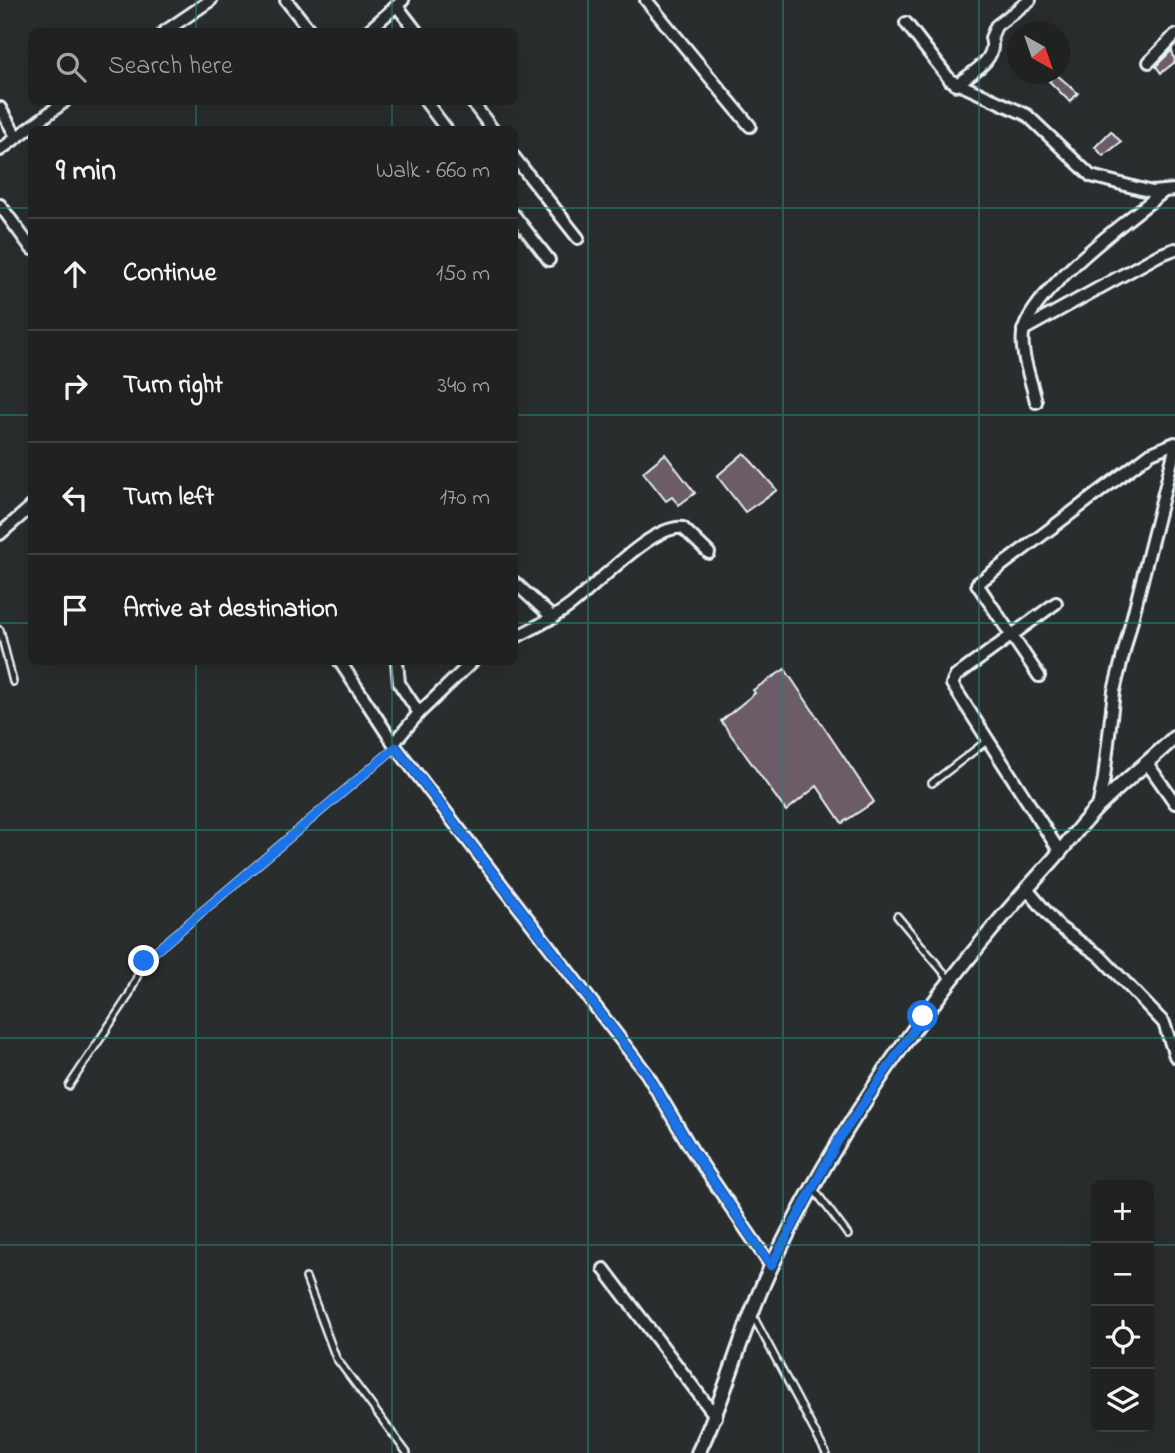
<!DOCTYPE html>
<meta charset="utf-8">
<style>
body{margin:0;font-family:"Indie Flower",sans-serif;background:#282a2a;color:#f1f3f6}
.controls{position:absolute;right:21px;bottom:21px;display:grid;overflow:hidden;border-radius:10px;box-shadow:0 7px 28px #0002}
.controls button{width:63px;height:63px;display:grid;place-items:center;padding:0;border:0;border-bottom:2px solid #3d3f40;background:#202222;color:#f1f3f6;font:35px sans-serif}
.compass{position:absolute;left:1007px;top:21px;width:63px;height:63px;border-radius:50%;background:#202222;box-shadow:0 7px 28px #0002;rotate:140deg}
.stop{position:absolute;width:21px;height:21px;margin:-16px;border:5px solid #1a73e8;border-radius:50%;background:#fff}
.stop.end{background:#1a73e8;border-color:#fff;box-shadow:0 2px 7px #0008}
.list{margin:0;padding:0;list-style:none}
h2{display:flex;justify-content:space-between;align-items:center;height:91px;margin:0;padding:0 28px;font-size:30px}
h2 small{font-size:23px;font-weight:400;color:#a2a4a5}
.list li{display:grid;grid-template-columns:46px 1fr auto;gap:21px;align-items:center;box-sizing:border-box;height:112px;padding:0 28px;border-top:2px solid #3d3f40}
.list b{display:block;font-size:26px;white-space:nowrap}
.list em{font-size:23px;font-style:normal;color:#a2a4a5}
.icon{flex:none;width:38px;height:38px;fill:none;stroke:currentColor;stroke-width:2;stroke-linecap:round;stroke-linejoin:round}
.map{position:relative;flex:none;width:1175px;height:1453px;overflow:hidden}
.search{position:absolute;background:#202222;box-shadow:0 7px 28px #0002;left:28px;top:28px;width:490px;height:77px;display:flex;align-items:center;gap:18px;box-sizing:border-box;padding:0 24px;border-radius:10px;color:#a2a4a5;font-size:26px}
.panel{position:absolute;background:#202222;box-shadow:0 7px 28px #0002;left:28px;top:126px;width:490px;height:539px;border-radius:10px}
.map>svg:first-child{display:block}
.building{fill:#6c5c67;stroke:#e8f1f8;stroke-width:2}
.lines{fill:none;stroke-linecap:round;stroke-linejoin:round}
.service-casing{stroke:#e8f1f8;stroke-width:10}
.minor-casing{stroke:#e8f1f8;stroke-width:16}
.tertiary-casing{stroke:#e8f1f8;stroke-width:18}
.service{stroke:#2a2d2e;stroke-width:5}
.minor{stroke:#2a2d2e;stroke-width:10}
.tertiary{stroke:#2a2d2e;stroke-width:12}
.route{stroke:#1a73e8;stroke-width:9}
.grid{fill:none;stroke:#25827c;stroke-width:2;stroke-opacity:0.55}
</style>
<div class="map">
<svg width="1175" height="1453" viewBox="0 0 1175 1453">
<rect width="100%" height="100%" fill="#2a2d2e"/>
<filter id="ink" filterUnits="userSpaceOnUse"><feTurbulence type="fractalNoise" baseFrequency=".0143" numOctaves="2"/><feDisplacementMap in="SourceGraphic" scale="14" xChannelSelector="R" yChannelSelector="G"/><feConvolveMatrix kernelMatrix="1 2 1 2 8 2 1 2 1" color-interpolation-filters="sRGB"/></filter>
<g filter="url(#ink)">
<g class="building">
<polygon points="1172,50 1175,62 1161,73 1156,66"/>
<polygon points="1056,74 1078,93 1070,102 1049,81"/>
<polygon points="1111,131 1121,142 1103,156 1095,147"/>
<polygon points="744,453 777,490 745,512 717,476"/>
<polygon points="665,454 695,493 679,505 672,497 666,501 643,472"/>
<polygon points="785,669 874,802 842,823 817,786 786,811 721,721 755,693 753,690"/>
</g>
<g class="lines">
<g class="service-casing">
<g id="service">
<polyline points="0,630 13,682"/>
<polyline points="932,783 988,740"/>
<polyline points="897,916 950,980"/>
<polyline points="69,1086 128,997 144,961 396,747"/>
<polyline points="813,1188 848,1235"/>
<polyline points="306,1278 336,1358 407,1453"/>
<polyline points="752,1314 826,1453"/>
</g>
</g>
<g class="minor-casing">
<g id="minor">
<polyline points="286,0 311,32"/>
<polyline points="646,0 750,126"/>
<polyline points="397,6 417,32"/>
<polyline points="906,23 950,80 1027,115 1091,176 1152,192 1175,190"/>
<polyline points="164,32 211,0"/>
<polyline points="367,32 403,0"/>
<polyline points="1149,62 1175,35"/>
<path d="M956,85c16,-13 42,-25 35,-47l5,-12 34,-26"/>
<polyline points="426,102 447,130"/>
<polyline points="472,102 493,130"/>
<polyline points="0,108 16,136"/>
<polyline points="0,150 64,102"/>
<polyline points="514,157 578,238"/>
<polyline points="0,205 32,249"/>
<polyline points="514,215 549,260"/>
<polyline points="1023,330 1159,255 1175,249"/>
<path d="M1036,402c-4,-20 -16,-48 -13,-68 5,-40 106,-116 139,-141"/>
<polyline points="0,534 32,506"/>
<polyline points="514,582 553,618"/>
<polyline points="1056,603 956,676 952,684 1060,852"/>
<path d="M514,638c20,-10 40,-20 57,-33 25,-19 81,-81 112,-77l26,25"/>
<polyline points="340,662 396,747 647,1074 692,1150 771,1266"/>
<polyline points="397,662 399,683 419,713"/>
<polyline points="1039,676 977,584 1151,453 1175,443"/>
<polyline points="394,743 419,713 472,662"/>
<polyline points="1147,763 1175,803"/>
<polyline points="1098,807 1104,778 1114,691 1175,449"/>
<polyline points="1026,888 1059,927 1100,956 1164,1023 1175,1056"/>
<polyline points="604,1269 716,1417"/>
</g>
</g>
<g class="tertiary-casing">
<path id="tertiary" d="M698,1453c30,-61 44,-127 74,-188 72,-148 169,-283 280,-404 16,-18 31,-40 48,-56 24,-24 51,-45 75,-68"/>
</g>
<use href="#service" class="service"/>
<use href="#minor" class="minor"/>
<use href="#tertiary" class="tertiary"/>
</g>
</g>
<g class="lines" filter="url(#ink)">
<polyline class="route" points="144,961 396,747 647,1074 692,1150 771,1266 838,1141 923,1016"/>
</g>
<path class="grid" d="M196,0v32M392,0v32M588,0v1453M783,0v1453M979,0v1453M196,102v28M392,102v28M0,208h32M514,208h661M0,415h32M514,415h661M0,623h32M514,623h661M196,662v791M392,662v791M0,830h1175M0,1038h1175M0,1245h1096M1149,1245h26"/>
</svg>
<div class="controls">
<button>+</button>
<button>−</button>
<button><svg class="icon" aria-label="locate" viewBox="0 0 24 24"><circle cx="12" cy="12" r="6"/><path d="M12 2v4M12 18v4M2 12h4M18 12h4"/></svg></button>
<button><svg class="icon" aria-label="layers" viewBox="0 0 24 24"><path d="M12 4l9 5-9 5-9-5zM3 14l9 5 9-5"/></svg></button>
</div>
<svg class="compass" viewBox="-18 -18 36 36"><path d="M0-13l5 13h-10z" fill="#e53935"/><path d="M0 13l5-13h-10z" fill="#a2a4a5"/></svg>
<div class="stop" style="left:923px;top:1016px"></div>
<div class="stop end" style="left:144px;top:961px"></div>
<div class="search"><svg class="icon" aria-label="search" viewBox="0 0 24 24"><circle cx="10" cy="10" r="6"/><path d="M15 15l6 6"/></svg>Search here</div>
<section class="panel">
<h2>9 min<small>Walk · 660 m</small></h2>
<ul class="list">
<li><svg class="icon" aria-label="ahead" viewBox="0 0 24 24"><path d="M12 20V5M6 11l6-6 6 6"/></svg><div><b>Continue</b></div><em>150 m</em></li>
<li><svg class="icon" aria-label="right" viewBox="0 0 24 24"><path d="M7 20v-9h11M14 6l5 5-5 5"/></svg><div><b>Turn right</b></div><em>340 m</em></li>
<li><svg class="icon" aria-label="left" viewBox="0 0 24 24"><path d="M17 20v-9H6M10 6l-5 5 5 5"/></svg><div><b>Turn left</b></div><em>170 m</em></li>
<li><svg class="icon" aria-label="arrive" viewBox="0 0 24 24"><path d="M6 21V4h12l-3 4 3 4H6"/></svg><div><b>Arrive at destination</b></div></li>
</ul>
</section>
</div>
